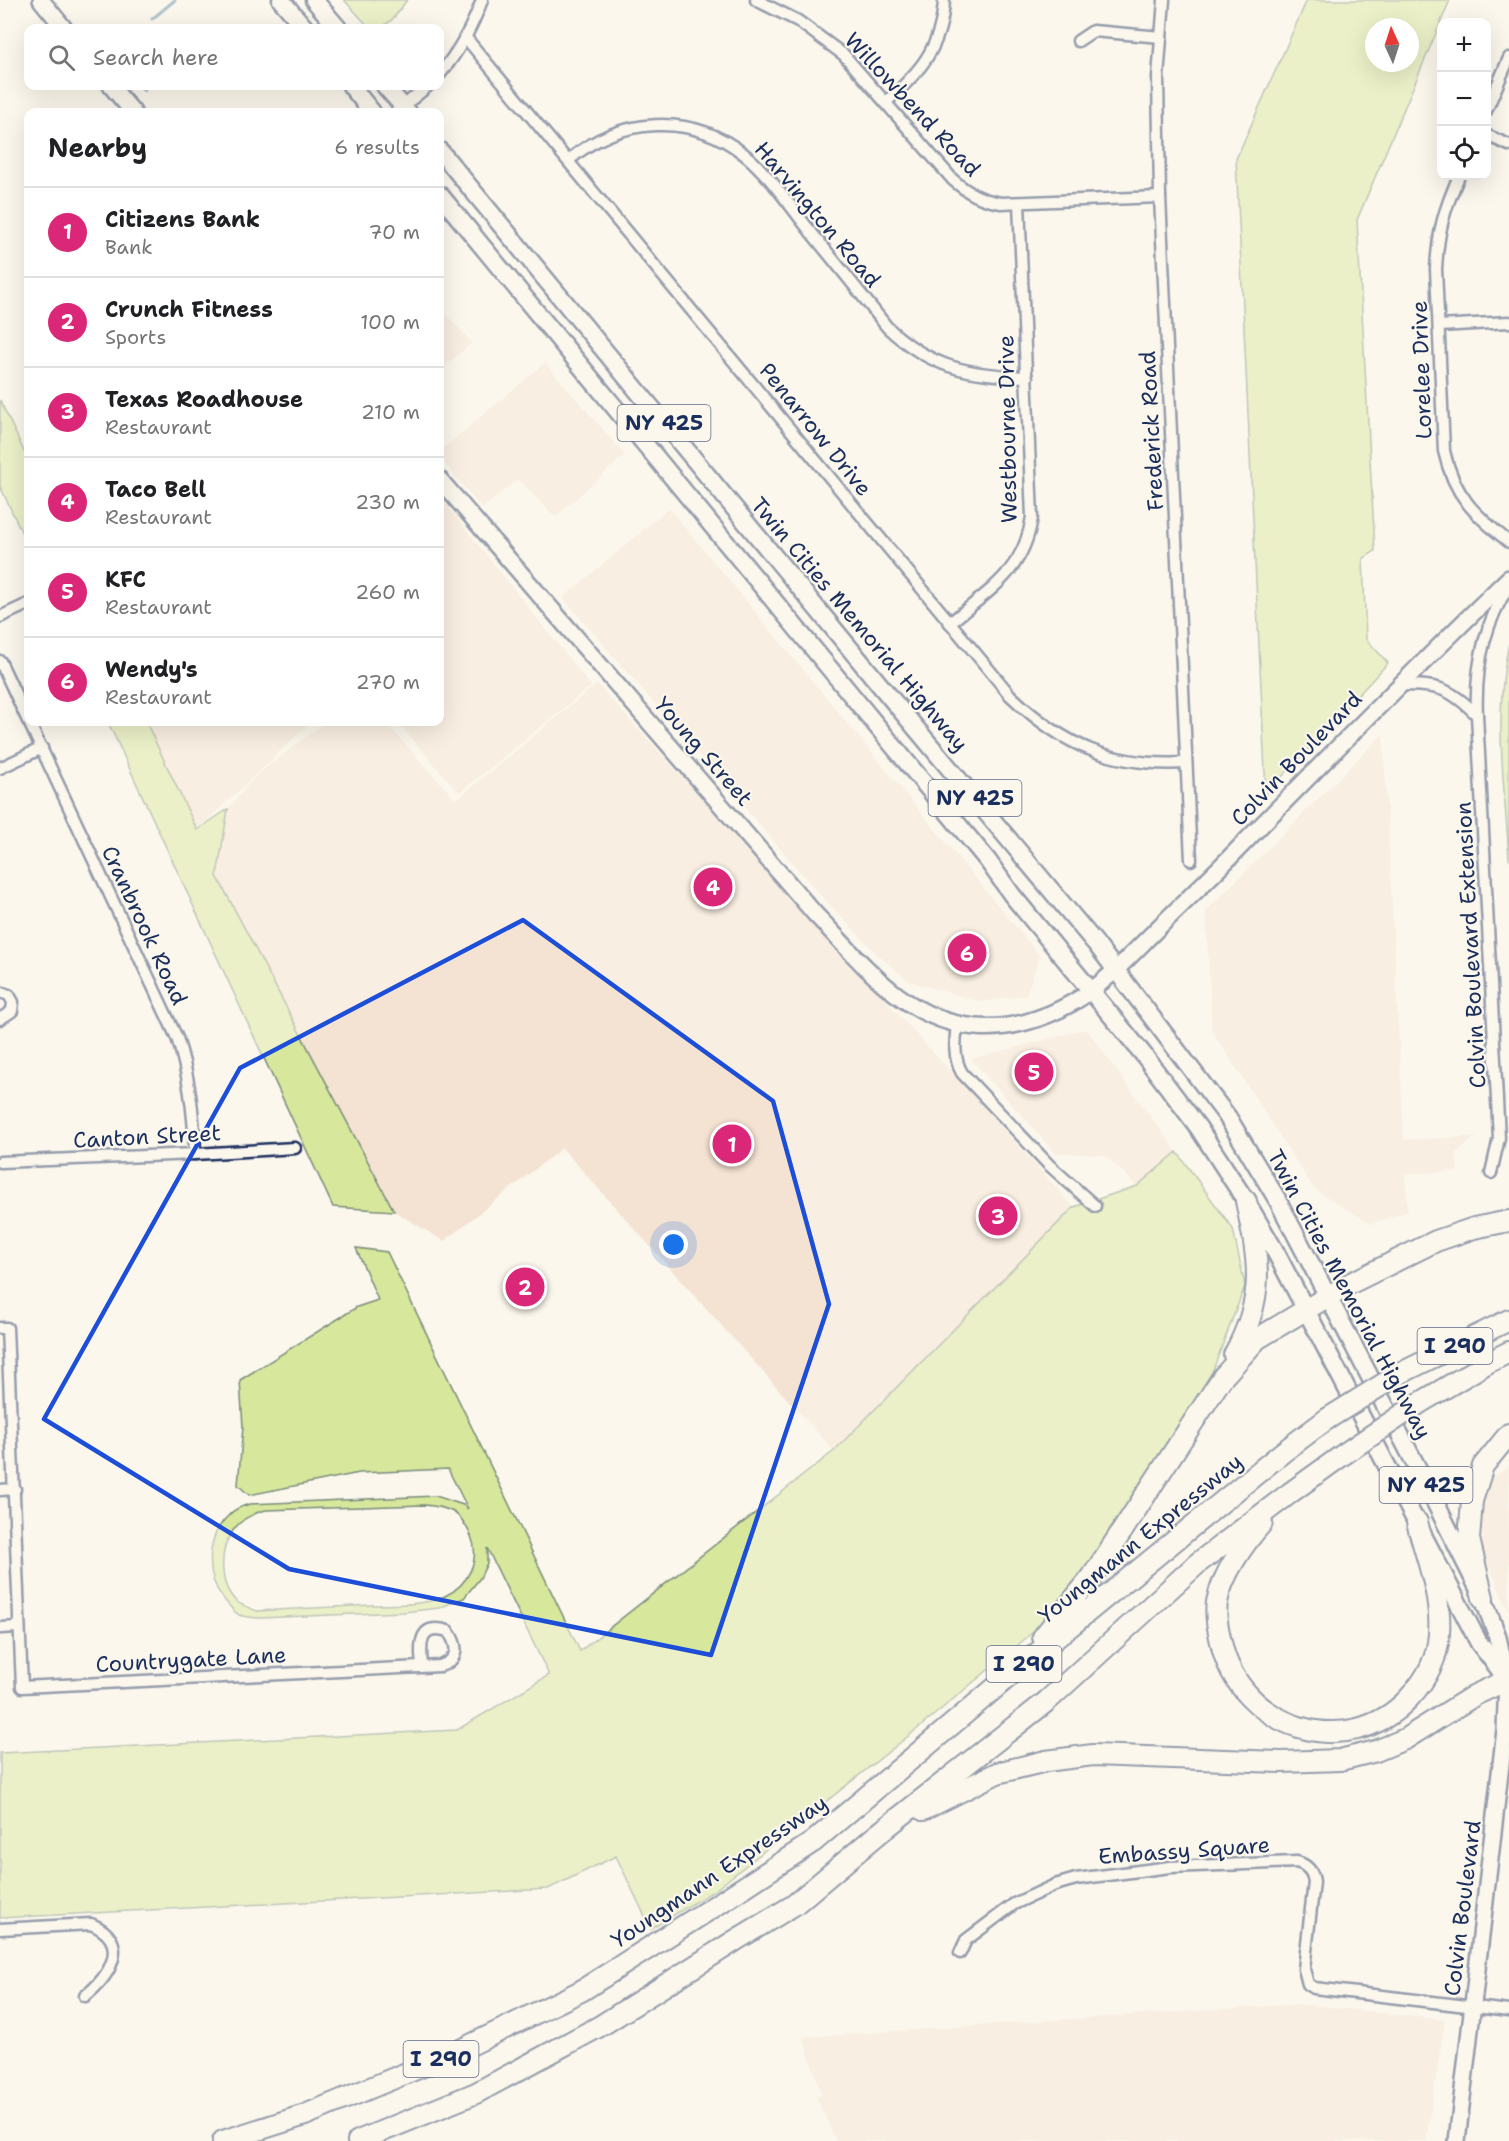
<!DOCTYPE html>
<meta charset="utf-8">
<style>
body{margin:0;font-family:"Shantell Sans",sans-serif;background:#f2f2f2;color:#202124}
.controls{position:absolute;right:18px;top:18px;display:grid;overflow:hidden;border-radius:12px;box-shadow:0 6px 24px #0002}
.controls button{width:54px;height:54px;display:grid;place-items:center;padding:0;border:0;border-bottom:2px solid #e0e0e0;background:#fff;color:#202124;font:30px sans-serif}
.compass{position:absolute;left:1365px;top:18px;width:54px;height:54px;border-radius:50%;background:#fff;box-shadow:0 6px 24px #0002;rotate:357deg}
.you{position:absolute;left:674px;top:1245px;width:21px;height:21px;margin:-15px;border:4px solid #fff;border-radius:50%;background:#1a73e8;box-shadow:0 0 0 9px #1a73e833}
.badge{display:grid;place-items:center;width:39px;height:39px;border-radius:50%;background:#db2777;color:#fff;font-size:20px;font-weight:700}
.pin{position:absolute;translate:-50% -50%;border:3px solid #fff;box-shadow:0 2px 6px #0006}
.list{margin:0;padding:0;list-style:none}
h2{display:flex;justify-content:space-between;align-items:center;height:78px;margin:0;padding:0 24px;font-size:26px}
h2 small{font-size:20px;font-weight:400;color:#757577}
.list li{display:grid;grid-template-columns:39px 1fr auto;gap:18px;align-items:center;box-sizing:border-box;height:90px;padding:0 24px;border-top:2px solid #e0e0e0}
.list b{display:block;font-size:22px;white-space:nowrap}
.list p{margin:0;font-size:20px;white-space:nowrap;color:#757577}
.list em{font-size:20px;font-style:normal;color:#757577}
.icon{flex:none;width:33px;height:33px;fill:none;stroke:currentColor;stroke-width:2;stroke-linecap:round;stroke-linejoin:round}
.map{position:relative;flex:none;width:1509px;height:2141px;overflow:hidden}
.search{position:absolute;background:#fff;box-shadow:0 6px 24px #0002;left:24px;top:24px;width:420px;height:66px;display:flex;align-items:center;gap:15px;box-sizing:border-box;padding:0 21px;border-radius:12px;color:#757577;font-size:22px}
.panel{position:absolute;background:#fff;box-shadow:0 6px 24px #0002;left:24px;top:108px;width:420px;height:618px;border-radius:12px}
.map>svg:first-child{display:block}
.built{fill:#f4e2d2}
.green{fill:#d7e79b;stroke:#798b7c;stroke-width:1.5;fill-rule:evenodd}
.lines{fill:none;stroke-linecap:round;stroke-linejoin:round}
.stream{stroke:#5887ad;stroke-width:3}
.street-casing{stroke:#1b2f5e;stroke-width:15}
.secondary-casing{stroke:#1b2f5e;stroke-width:20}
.primary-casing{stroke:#1b2f5e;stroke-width:21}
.highway-casing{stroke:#1b2f5e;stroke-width:24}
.street{stroke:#fbf7ec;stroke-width:10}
.secondary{stroke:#fbf7ec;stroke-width:15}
.primary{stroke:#fbf7ec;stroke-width:16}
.highway{stroke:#fbf7ec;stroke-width:20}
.highway-bridge-casing{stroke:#1b2f5e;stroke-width:24;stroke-linecap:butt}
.highway-bridge{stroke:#fbf7ec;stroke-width:20}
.marked{fill:none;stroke:#1d4ed8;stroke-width:4.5;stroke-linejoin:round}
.labels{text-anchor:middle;stroke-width:4.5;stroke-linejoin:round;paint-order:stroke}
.shield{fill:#fbf7ec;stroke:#5e6b89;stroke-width:1.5}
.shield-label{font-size:21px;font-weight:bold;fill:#1b2f5e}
.street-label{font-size:22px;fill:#1b2f5e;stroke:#fbf7ec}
</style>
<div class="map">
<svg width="1509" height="2141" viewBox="0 0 1509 2141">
<rect width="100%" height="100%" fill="#fbf7ec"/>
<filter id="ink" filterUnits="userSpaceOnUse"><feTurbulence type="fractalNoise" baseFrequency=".0167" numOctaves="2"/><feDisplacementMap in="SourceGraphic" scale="12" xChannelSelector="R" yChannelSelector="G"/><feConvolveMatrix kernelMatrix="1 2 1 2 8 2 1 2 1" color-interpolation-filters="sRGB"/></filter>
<g filter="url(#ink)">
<g class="built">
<polygon points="444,312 472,343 440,370 440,316"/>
<polygon points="545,363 625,455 555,517 518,479 482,509 440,458 440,451"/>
<polygon points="440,497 591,686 459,793 397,722 440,722"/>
<polygon points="669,508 1040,956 1026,995 980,1002 909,981 877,954 822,897 563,598"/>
<polygon points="597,684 1074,1207 834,1451 562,1148 444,1241 394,1211 217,876 228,809 257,775 325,722 385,722 456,800"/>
<polygon points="150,722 311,722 197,830 147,724"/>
<polygon points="1383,734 1404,1140 1477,1136 1456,1153 1458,1171 1405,1174 1408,1211 1371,1224 1314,1189 1212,1031 1206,911"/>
<polygon points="1086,1029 1177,1152 1137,1186 1105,1155 1055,1153 971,1059"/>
<polygon points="1509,1467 1509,1613 1483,1551 1482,1505 1492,1478"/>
<polygon points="1301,2004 1445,2020 1426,2141 836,2141 816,2096 822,2095 803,2037"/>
</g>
<g class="green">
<path d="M344,0h63c-11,14 -17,29 -37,28z"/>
<path d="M1307,0h143l-93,220 18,331 -12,8 3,80 22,24 -122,131 -30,-635zM1374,27h36v36h-36z"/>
<polygon points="0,400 28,460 28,546 0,486"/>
<path d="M1509,643v217c-4,-71 -16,-147 0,-217z"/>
<polygon points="108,722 146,722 197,830 228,809 217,876 394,1211 333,1207"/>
<path d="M1177,1152l56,77 12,57 -34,89 -8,14 -99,156 -54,72 -32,28 -97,81 -206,164 -64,39 -35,-73 -68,33 -548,29v-165l457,-23 92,-55 -62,-127v15l-7,15 -16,20 -25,10 -35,4 -146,6c-6,-1 -14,-1 -19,-3 -6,-4 -12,-12 -16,-17 -19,-24 -16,-63 6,-83 5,-6 13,-9 21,-11l186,-8 27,9 5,4 -20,-40 -89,4 -110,22 -11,-10 5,-58 -3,-47 117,-73 21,-7 -22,-52 31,4 193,399 254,-200 240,-244 63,-21zM425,1505c26,3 35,6 46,31 10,24 -3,49 -26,60 -22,10 -50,8 -73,9 -38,2 -76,4 -115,6 -6,-3 -15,-5 -21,-10 -17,-16 -17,-50 -4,-69 8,-12 21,-19 34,-22z"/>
</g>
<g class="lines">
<g class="stream">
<polyline points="152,19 175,0"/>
<polyline points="140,86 145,91"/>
</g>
<g class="street-casing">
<g id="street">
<path d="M756,0l42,21 46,34 109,125c15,13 28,20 48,23l159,-6"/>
<polyline points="1164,0 1158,77 1160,197 1191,860"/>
<path d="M466,38l544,657c53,51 102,72 176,68"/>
<polyline points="1078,41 1093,31 1161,37"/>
<path d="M440,74c19,-23 32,-46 42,-74"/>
<path d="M886,102c34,-30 56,-55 58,-102"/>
<polyline points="1486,111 1509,58"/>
<polyline points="396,112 428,86"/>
<polyline points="1486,135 1509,145"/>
<path d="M569,160c50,-43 122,-48 175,-6 26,21 45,51 66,77 26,32 52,64 77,96 45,42 80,47 140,50"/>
<path d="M1459,176c-15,34 -21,55 -23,93l8,182c10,45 31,64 65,91"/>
<polyline points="1439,326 1509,322"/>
<polyline points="0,617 28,604"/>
<path d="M950,623c39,-33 74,-51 82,-106l-13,-314"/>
<polyline points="0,661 28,721"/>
<path d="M1399,685c39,0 50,2 78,30"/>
<path d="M29,722l148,316c13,39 17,76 18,116"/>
<polyline points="0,768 42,748"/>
<polyline points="0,992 9,995 13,1002 12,1011 0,1019"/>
<path d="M957,1024c-2,18 -4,33 5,49l87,92 46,41"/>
<polyline points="0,1162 195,1154 295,1148"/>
<path d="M1491,1173l8,-35 -22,-423c-2,-45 7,-91 32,-129"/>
<path d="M0,1328h7l15,359 418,-21c19,-6 19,-20 8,-35 -30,-9 -28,14 -26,36"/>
<polyline points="0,1490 15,1489"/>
<polyline points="0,1628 19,1627"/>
<path d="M0,1929l91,-5c42,17 18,53 -6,72"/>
<path d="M960,1953l6,-13 48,-36 41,-19 21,-6 94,-12 127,-5c10,3 16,9 17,20l-10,87 4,15 6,4 195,23"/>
</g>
</g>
<g class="secondary-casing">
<g id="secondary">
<polyline points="41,0 64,28"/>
<polyline points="111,86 133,112"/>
<path d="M440,480l375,434c46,47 89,107 161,113 33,3 68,-8 96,-24 31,-18 55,-44 80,-69 29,-29 59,-57 88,-87 89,-91 178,-181 269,-269"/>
<polyline points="1457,2141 1505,1730 1507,1680"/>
</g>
</g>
<g class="primary-casing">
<g id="primary">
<polyline points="281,0 305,28"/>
<polyline points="314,0 338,28"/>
<polyline points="351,86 372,112"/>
<polyline points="385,86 408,112"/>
<polyline points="440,151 889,696 1096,944 1227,1116 1277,1199 1429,1490 1483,1598 1497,1635 1507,1680"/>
<polyline points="440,195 988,861 1012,895 1143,1054 1198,1127 1246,1201 1274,1249 1306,1310 1479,1643 1503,1674"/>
</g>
</g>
<g class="highway-casing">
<g id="highway">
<path d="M1234,1355c32,-59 25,-92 12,-154"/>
<polyline points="1401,1373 1509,1320"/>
<polyline points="1418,1404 1489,1362 1509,1352"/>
<path d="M1262,1523c-18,20 -40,52 -45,79 -2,14 1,27 4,40 18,86 127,122 188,56 17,-18 29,-40 30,-65 3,-37 -13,-76 -22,-111"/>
<polyline points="1483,1598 1469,1539 1472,1501 1483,1466 1509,1434"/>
<polyline points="1043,1637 1092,1577 1222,1378 1257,1339 1347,1285 1436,1241 1474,1228 1509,1221"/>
<polyline points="923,1810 997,1773 1046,1761 1093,1755 1281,1762 1340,1760 1376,1751 1405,1739 1475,1695 1507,1680"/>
<polyline points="223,2141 305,2115 450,2055 581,1991 718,1904 813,1842 1008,1677 1283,1452 1327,1419"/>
<polyline points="358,2141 476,2093 602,2025 736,1940 794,1905 878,1834 1047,1701 1198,1563 1290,1493 1344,1454"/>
</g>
</g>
<use href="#street" class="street"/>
<use href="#secondary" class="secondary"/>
<use href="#primary" class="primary"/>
<use href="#highway" class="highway"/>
<g class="highway-bridge-casing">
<g id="highway-bridge">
<polyline points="1327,1419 1401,1373"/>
<polyline points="1344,1454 1418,1404"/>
</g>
</g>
<use href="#highway-bridge" class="highway-bridge"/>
</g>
</g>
<path d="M0 0H1509V2141H0ZM523,920l250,181 56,203 -118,351 -422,-86 -245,-150 196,-351z" fill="#fbf7ec" fill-opacity=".55" fill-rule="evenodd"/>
<path class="marked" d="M523,920l250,181 56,203 -118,351 -422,-86 -245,-150 196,-351z"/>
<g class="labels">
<g class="shield">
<rect x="617.5" y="405" width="93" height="36" rx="4.5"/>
<rect x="928.5" y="780" width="93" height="36" rx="4.5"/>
<rect x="1417.5" y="1328" width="75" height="36" rx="4.5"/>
<rect x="1379.5" y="1467" width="93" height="36" rx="4.5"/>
<rect x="986.5" y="1646" width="75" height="36" rx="4.5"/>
<rect x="403.5" y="2041" width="75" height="36" rx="4.5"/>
</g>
<g class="shield-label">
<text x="664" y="430">NY 425</text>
<text x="975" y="805">NY 425</text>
<text x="1455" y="1353">I 290</text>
<text x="1426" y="1492">NY 425</text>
<text x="1024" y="1671">I 290</text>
<text x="441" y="2066">I 290</text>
</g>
<g class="street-label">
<text transform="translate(913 104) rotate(47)" y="8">Willowbend Road</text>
<text transform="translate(818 214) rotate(50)" y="8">Harvington Road</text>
<text transform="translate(1421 370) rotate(-92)" y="8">Lorelee Drive</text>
<text transform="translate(816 429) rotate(51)" y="8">Penarrow Drive</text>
<text transform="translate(1007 429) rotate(-91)" y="8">Westbourne Drive</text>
<text transform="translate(1151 431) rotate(-93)" y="8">Frederick Road</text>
<text transform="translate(860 624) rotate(50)" y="8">Twin Cities Memorial Highway</text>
<text transform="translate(704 751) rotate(49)" y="8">Young Street</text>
<text transform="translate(1296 758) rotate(-46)" y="8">Colvin Boulevard</text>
<text transform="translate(145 925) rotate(65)" y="8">Cranbrook Road</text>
<text transform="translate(1470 945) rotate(-93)" y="8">Colvin Boulevard Extension</text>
<text transform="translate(147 1136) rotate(-3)" y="8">Canton Street</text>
<text transform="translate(1350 1294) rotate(62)" y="8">Twin Cities Memorial Highway</text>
<text transform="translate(1140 1538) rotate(-39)" y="8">Youngmann Expressway</text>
<text transform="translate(191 1659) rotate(-3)" y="8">Countrygate Lane</text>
<text transform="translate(1184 1850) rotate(-4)" y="8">Embassy Square</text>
<text transform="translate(719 1871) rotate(-34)" y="8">Youngmann Expressway</text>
<text transform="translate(1462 1908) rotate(-83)" y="8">Colvin Boulevard</text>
</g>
</g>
</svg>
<div class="controls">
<button>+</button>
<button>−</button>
<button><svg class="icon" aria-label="locate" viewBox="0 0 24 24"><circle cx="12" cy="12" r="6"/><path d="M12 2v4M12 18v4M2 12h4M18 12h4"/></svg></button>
</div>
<svg class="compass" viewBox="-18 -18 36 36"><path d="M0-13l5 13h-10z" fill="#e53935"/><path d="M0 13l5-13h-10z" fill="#757577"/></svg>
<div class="you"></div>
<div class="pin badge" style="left:732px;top:1144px">1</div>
<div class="pin badge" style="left:525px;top:1287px">2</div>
<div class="pin badge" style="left:998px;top:1216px">3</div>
<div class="pin badge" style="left:713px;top:887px">4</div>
<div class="pin badge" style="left:1034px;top:1072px">5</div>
<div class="pin badge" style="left:967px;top:953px">6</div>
<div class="search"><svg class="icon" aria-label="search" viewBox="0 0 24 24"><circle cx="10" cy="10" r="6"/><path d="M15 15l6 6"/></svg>Search here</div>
<section class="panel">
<h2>Nearby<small>6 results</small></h2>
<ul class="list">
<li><span class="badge">1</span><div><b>Citizens Bank</b><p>Bank</p></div><em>70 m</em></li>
<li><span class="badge">2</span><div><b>Crunch Fitness</b><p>Sports</p></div><em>100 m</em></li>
<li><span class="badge">3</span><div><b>Texas Roadhouse</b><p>Restaurant</p></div><em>210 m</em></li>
<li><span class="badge">4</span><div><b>Taco Bell</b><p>Restaurant</p></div><em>230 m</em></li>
<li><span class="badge">5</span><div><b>KFC</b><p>Restaurant</p></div><em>260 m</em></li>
<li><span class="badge">6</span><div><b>Wendy's</b><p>Restaurant</p></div><em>270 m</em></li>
</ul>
</section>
</div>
